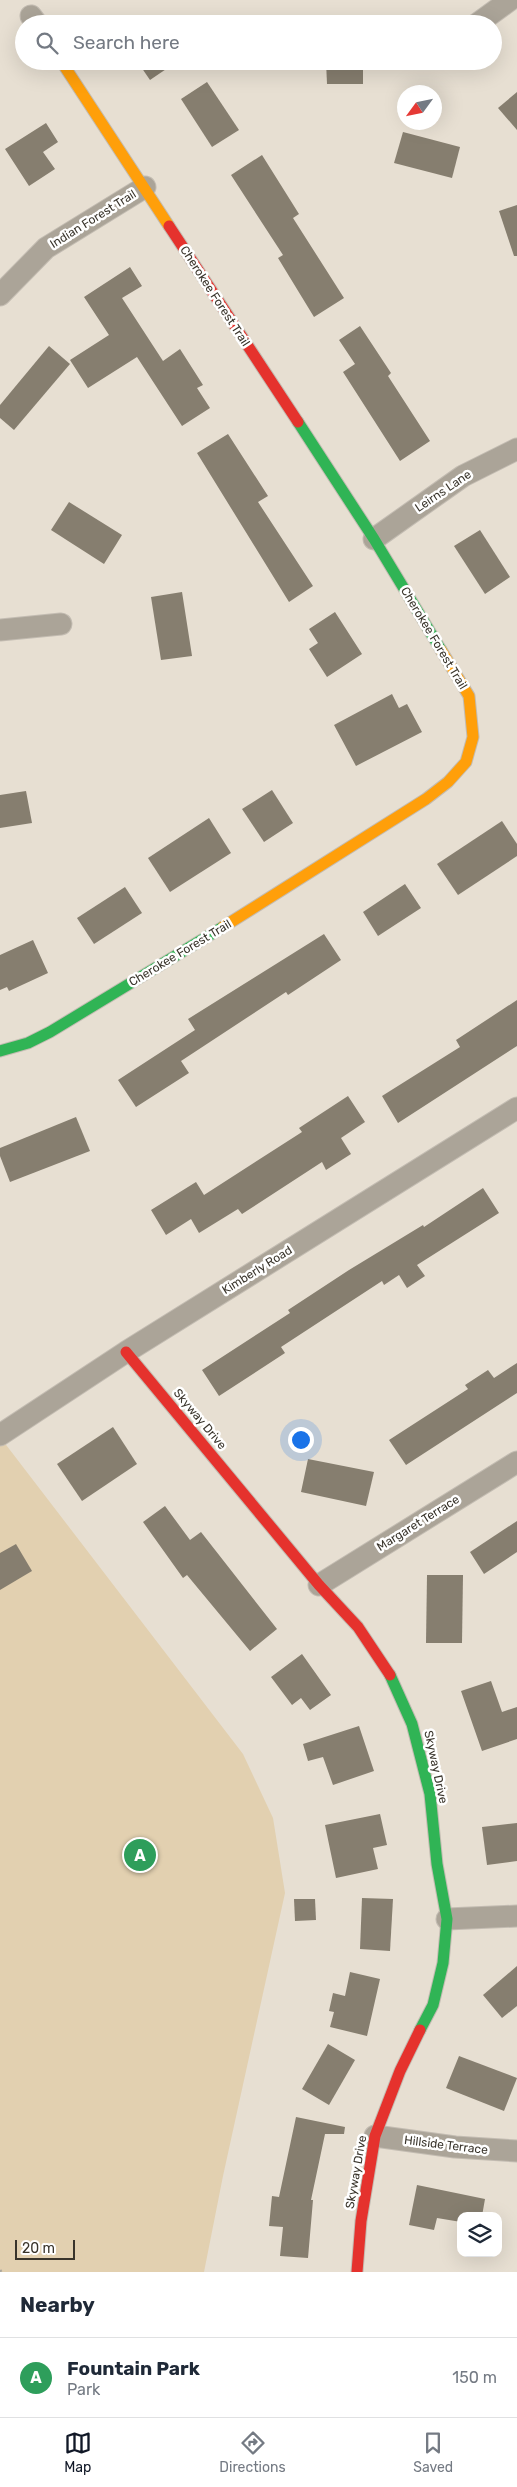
<!DOCTYPE html>
<style>
body{margin:0;font-family:Rubik,sans-serif;background:#f2f2f3;color:#1f2937}
.controls{position:absolute;right:15px;bottom:15px;display:grid;overflow:hidden;border-radius:10px;box-shadow:0 5px 20px #0002}
.controls button{width:45px;height:45px;display:grid;place-items:center;padding:0;border:0;border-bottom:1px solid #e0e1e3;background:#fff;color:#1f2937;font:25px sans-serif}
.compass{position:absolute;left:397px;top:85px;width:45px;height:45px;border-radius:50%;background:#fff;box-shadow:0 5px 20px #0002;rotate:237deg}
.scale{position:absolute;left:15px;bottom:12px;width:60px;box-sizing:border-box;padding-left:5px;border:2px solid #39342b;border-top:0;font-size:14px;line-height:18px;white-space:nowrap;color:#39342b;-webkit-text-stroke:4px #fff;paint-order:stroke}
.you{position:absolute;left:300px;top:1439px;width:18px;height:18px;margin:-12px;border:4px solid #fff;border-radius:50%;background:#1a73e8;box-shadow:0 0 0 8px #1a73e833}
.badge{display:grid;place-items:center;width:32px;height:32px;border-radius:50%;background:#111827;color:#fff;font-size:16px;font-weight:700}
.pin{position:absolute;translate:-50% -50%;border:2px solid #fff;box-shadow:0 1px 5px #0006}
.list{margin:0;padding:0;list-style:none}
h2{display:flex;justify-content:space-between;align-items:center;height:65px;margin:0;padding:0 20px;font-size:21px}
h2 small{font-size:16px;font-weight:400;color:#747a83}
.list li{display:grid;grid-template-columns:32px 1fr auto;gap:15px;align-items:center;box-sizing:border-box;height:80px;padding:0 20px;border-top:1px solid #e0e1e3}
.list b{display:block;font-size:19px;white-space:nowrap}
.list p{margin:0;font-size:16px;white-space:nowrap;color:#747a83}
.list em{font-size:16px;font-style:normal;color:#747a83}
.icon{flex:none;width:28px;height:28px;fill:none;stroke:currentColor;stroke-width:2;stroke-linecap:round;stroke-linejoin:round}
.map{position:relative;flex:none;width:517px;height:2272px;overflow:hidden}
.search{position:absolute;background:#fff;box-shadow:0 5px 20px #0002;left:15px;right:15px;top:15px;height:55px;display:flex;align-items:center;gap:12px;box-sizing:border-box;padding:0 18px;border-radius:28px;color:#747a83;font-size:19px}
.sheet{height:145px;background:#fff}
nav{display:flex;justify-content:space-around;align-items:center;box-sizing:border-box;height:70px;border-top:1px solid #e0e1e3;background:#fff;font-size:14px;color:#747a83}
nav a{display:grid;justify-items:center;gap:2px}
nav .on{color:#111827}
.map>svg:first-child{display:block}
.green{fill:#e2d0b0}
.building{fill:#867e6f}
.lines{fill:none;stroke-linecap:round;stroke-linejoin:round}
.street-casing{stroke:#c3bcb2;stroke-width:23}
.fast-casing{stroke:#c3bcb2;stroke-width:13}
.slow-casing{stroke:#c3bcb2;stroke-width:13}
.jam-casing{stroke:#c3bcb2;stroke-width:13}
.path{stroke:#ada89e;stroke-width:3;stroke-dasharray:4 4;stroke-linecap:butt}
.street{stroke:#aba498;stroke-width:21}
.fast{stroke:#30b455;stroke-width:11}
.slow{stroke:#ff9f0a;stroke-width:11}
.jam{stroke:#e5322d;stroke-width:11}
.labels{text-anchor:middle;stroke-width:5;stroke-linejoin:round;paint-order:stroke}
.street-label{font-size:12px;fill:#39342b;stroke:#fff}
</style>
<div class="map">
<svg width="517" height="2272" viewBox="0 0 517 2272">
<rect width="100%" height="100%" fill="#e7dfd2"/>
<polygon class="green" points="0,1437 243,1754 273,1818 285,1893 223,2176 204,2272 0,2272"/>
<g class="building">
<polygon points="137,61 178,61 150,80"/>
<polygon points="326,61 363,61 363,84 327,84"/>
<polygon points="207,82 239,130 212,147 181,99"/>
<polygon points="517,92 517,130 498,108"/>
<polygon points="46,123 58,142 43,152 55,169 29,186 5,149"/>
<polygon points="403,132 460,147 452,178 394,163"/>
<polygon points="262,155 299,214 293,218 344,298 314,317 278,258 283,255 231,175"/>
<polygon points="517,205 517,256 514,256 499,211"/>
<polygon points="130,267 142,286 122,298 163,361 180,349 203,385 197,388 210,408 182,426 137,357 88,388 70,360 109,335 84,297"/>
<polygon points="360,326 391,373 388,376 430,441 400,461 343,372 355,364 339,340"/>
<polygon points="49,346 70,364 14,430 0,418 0,405"/>
<polygon points="228,434 268,496 258,502 313,586 289,602 197,453"/>
<polygon points="69,502 122,535 104,564 51,530"/>
<polygon points="480,530 510,577 485,594 454,546"/>
<polygon points="182,592 192,656 161,660 151,597"/>
<polygon points="335,612 362,654 327,677 309,649 318,643 309,629"/>
<polygon points="392,694 399,708 407,704 422,732 356,766 334,725"/>
<polygon points="272,790 293,823 264,842 242,809"/>
<polygon points="26,791 32,823 0,828 0,795"/>
<polygon points="209,818 231,853 170,892 148,858"/>
<polygon points="502,821 517,844 517,856 458,895 437,864"/>
<polygon points="405,884 421,908 378,936 363,912"/>
<polygon points="125,887 142,913 94,944 77,918"/>
<polygon points="324,934 341,960 288,995 286,992 181,1061 189,1073 136,1107 118,1080 195,1030 188,1019"/>
<polygon points="33,940 48,973 9,991 7,987 0,990 0,955"/>
<polygon points="517,1000 517,1046 398,1123 382,1096 460,1047 456,1040"/>
<polygon points="348,1096 365,1122 341,1138 351,1154 326,1170 322,1162 242,1214 238,1209 199,1233 191,1219 166,1235 151,1210 196,1182 204,1195 302,1132 299,1128"/>
<polygon points="76,1117 90,1151 10,1182 0,1156 0,1148"/>
<polygon points="483,1188 499,1213 417,1265 425,1276 407,1288 399,1275 384,1285 382,1281 281,1347 285,1353 219,1396 202,1370 290,1313 288,1310 349,1270 423,1225 424,1227"/>
<polygon points="517,1363 517,1393 406,1465 389,1440 468,1389 465,1385 488,1370 494,1378"/>
<polygon points="113,1427 137,1464 82,1501 57,1464"/>
<polygon points="308,1459 374,1472 366,1506 301,1492"/>
<polygon points="165,1506 190,1540 201,1532 277,1629 250,1651 187,1575 183,1578 143,1522"/>
<polygon points="517,1521 517,1552 484,1574 470,1552"/>
<polygon points="16,1544 32,1571 0,1590 0,1553"/>
<polygon points="427,1575 463,1575 462,1643 426,1643"/>
<polygon points="302,1654 331,1695 310,1710 301,1698 292,1705 271,1677"/>
<polygon points="491,1681 502,1712 517,1707 517,1739 482,1751 461,1691"/>
<polygon points="359,1726 374,1771 333,1785 323,1757 308,1761 303,1744"/>
<polygon points="380,1814 387,1845 373,1848 378,1869 336,1878 325,1825"/>
<polygon points="517,1823 517,1861 487,1865 482,1827"/>
<polygon points="362,1898 393,1899 390,1951 360,1949"/>
<polygon points="294,1899 315,1899 316,1920 295,1921"/>
<polygon points="517,1966 517,2006 502,2018 483,1995"/>
<polygon points="350,1972 380,1979 367,2036 330,2027 334,2012 329,2011 333,1993 345,1996"/>
<polygon points="328,2044 355,2060 329,2105 302,2089"/>
<polygon points="459,2056 517,2078 504,2111 446,2088"/>
<polygon points="296,2117 345,2127 344,2134 325,2134 311,2200 313,2200 308,2258 280,2256 283,2227 269,2226 272,2196 279,2197"/>
<polygon points="417,2185 485,2199 482,2216 461,2216 461,2222 437,2218 434,2230 409,2225"/>
</g>
<g class="lines">
<g class="street-casing">
<g id="street">
<polyline points="31,16 37,24"/>
<polyline points="477,24 510,0"/>
<polyline points="0,295 46,248 145,187"/>
<polyline points="374,539 463,476 517,449"/>
<polyline points="0,630 61,624"/>
<polyline points="0,1435 126,1352 517,1108"/>
<polyline points="319,1585 517,1462"/>
<polyline points="447,1919 517,1916"/>
<polyline points="375,2136 455,2147 517,2151"/>
</g>
</g>
<g class="fast-casing">
<g id="fast">
<polyline points="298,422 374,539 441,650"/>
<polyline points="0,1051 28,1043 50,1032 223,927"/>
<polyline points="390,1675 412,1724 430,1794 437,1864 447,1919 443,1963 433,2005 420,2030"/>
</g>
</g>
<g class="slow-casing">
<g id="slow">
<polyline points="61,61 169,226"/>
<polyline points="223,927 426,799 448,782 466,762 473,737 469,696 441,650"/>
</g>
</g>
<g class="jam-casing">
<g id="jam">
<polyline points="169,226 298,422"/>
<polyline points="126,1352 319,1585 358,1627 390,1675"/>
<polyline points="357,2272 361,2221 375,2136 400,2071 420,2030"/>
</g>
</g>
<polyline class="path" points="0,2270 1,2272"/>
<use href="#street" class="street"/>
<use href="#fast" class="fast"/>
<use href="#slow" class="slow"/>
<use href="#jam" class="jam"/>
</g>
<g class="labels">
<g class="street-label">
<text transform="translate(93 219) rotate(-32)" y="4">Indian Forest Trail</text>
<text transform="translate(215 296) rotate(57)" y="4">Cherokee Forest Trail</text>
<text transform="translate(443 491) rotate(-34)" y="4">Leirns Lane</text>
<text transform="translate(434 638) rotate(59)" y="4">Cherokee Forest Trail</text>
<text transform="translate(180 953) rotate(-31)" y="4">Cherokee Forest Trail</text>
<text transform="translate(257 1270) rotate(-32)" y="4">Kimberly Road</text>
<text transform="translate(200 1419) rotate(50)" y="4">Skyway Drive</text>
<text transform="translate(418 1523) rotate(-32)" y="4">Margaret Terrace</text>
<text transform="translate(436 1767) rotate(78)" y="4">Skyway Drive</text>
<text transform="translate(446 2145) rotate(7)" y="4">Hillside Terrace</text>
<text transform="translate(356 2172) rotate(-80)" y="4">Skyway Drive</text>
</g>
</g>
</svg>
<div class="controls">
<button><svg class="icon" aria-label="layers" viewBox="0 0 24 24"><path d="M12 4l9 5-9 5-9-5zM3 14l9 5 9-5"/></svg></button>
</div>
<svg class="compass" viewBox="-18 -18 36 36"><path d="M0-13l5 13h-10z" fill="#e53935"/><path d="M0 13l5-13h-10z" fill="#747a83"/></svg>
<div class="scale">20 m</div>
<div class="you"></div>
<div class="pin badge" style="left:140px;top:1855px;background:#2e9e5b">A</div>
<div class="search"><svg class="icon" aria-label="search" viewBox="0 0 24 24"><circle cx="10" cy="10" r="6"/><path d="M15 15l6 6"/></svg>Search here</div>
</div>
<section class="sheet">
<h2>Nearby<small></small></h2>
<ul class="list">
<li><span class="badge" style="background:#2e9e5b">A</span><div><b>Fountain Park</b><p>Park</p></div><em>150 m</em></li>
</ul>
</section>
<nav>
<a class="on"><svg class="icon" aria-label="map" viewBox="0 0 24 24"><path d="M3 6l6-2 6 2 6-2v14l-6 2-6-2-6 2zM9 4v14M15 6v14"/></svg>Map</a>
<a><svg class="icon" aria-label="directions" viewBox="0 0 24 24"><path d="M12 3l9 9-9 9-9-9zM9 14v-3h6M13 9l2 2-2 2"/></svg>Directions</a>
<a><svg class="icon" aria-label="saved" viewBox="0 0 24 24"><path d="M7 4h10v16l-5-4-5 4z"/></svg>Saved</a>
</nav>
